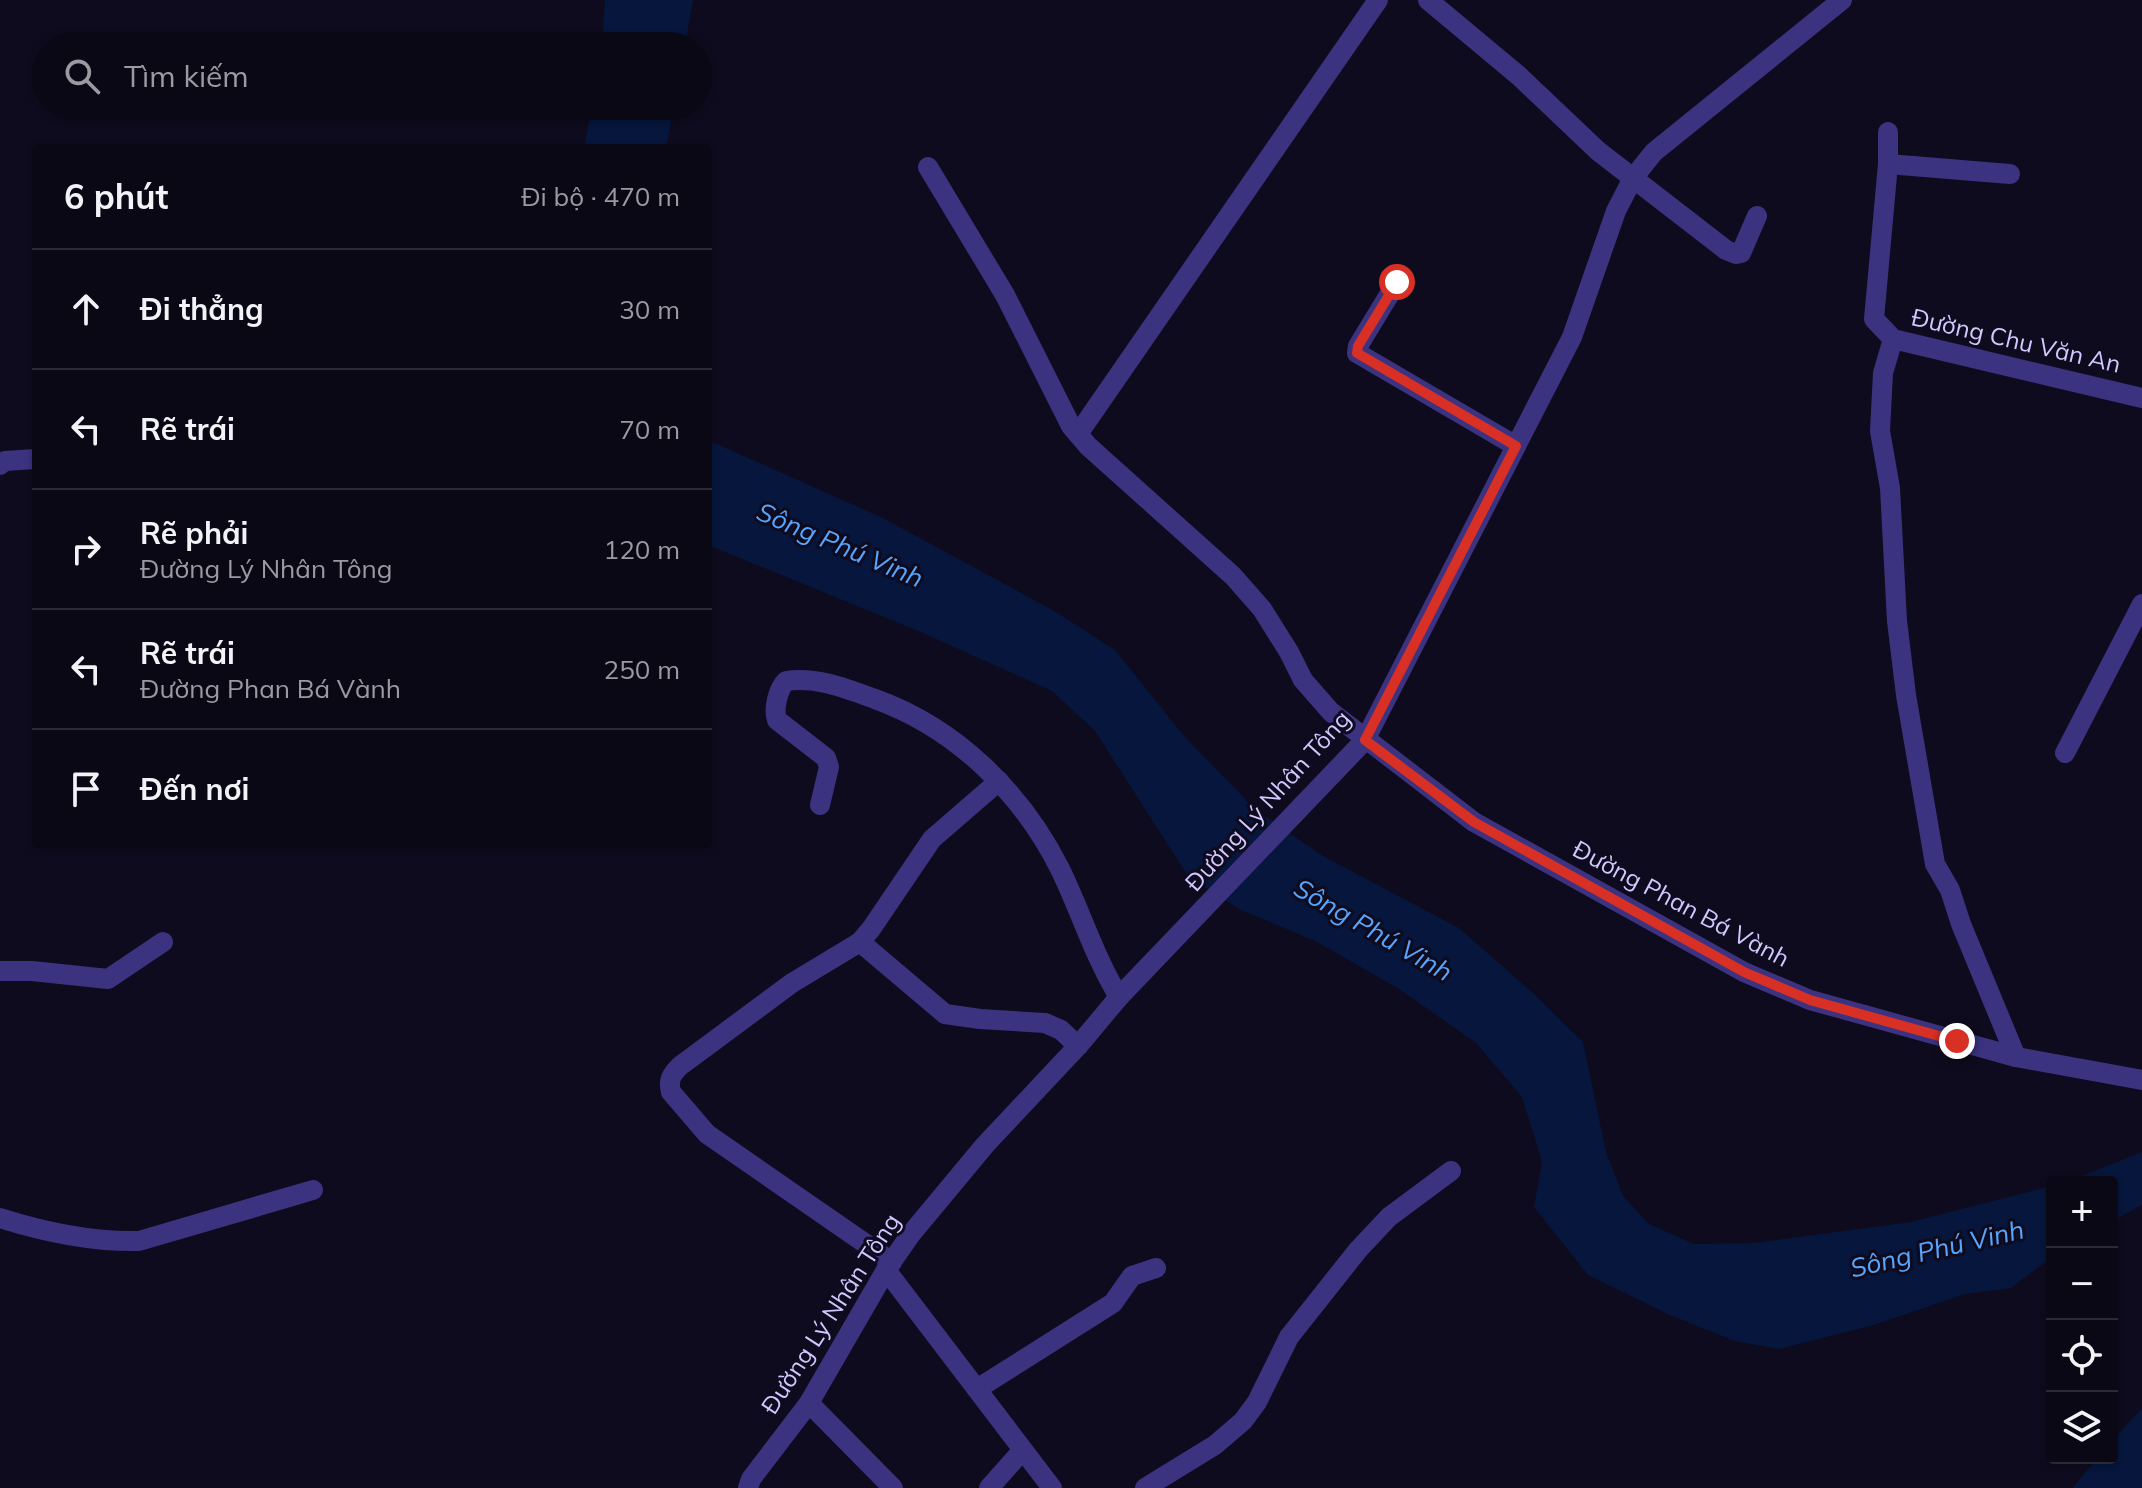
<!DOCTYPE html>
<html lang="vi">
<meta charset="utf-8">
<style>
body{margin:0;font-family:Mulish,sans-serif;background:#191623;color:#f1f3f6}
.controls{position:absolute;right:24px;bottom:24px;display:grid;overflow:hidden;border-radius:8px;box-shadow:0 2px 6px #0004}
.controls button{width:72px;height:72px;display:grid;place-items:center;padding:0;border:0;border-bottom:2px solid #2b2935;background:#0b0816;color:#f1f3f6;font:40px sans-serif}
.stop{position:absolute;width:24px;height:24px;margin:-18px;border:6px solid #d93025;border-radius:50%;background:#fff}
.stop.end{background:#d93025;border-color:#fff;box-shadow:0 2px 8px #0008}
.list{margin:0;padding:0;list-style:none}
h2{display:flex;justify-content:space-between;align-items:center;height:104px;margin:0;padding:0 32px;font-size:34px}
h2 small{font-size:26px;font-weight:400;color:#9a9aa1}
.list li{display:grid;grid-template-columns:52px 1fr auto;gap:24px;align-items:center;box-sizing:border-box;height:120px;padding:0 32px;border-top:2px solid #2b2935}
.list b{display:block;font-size:30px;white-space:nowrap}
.list p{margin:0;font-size:26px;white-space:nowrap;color:#9a9aa1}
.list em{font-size:26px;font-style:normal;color:#9a9aa1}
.icon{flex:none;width:44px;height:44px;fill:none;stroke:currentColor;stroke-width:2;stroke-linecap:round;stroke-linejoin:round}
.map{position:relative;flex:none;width:2142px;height:1488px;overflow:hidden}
.search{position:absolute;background:#0b0816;box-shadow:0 2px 6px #0004;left:32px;top:32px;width:680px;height:88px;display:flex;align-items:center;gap:20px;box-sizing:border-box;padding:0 28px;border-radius:44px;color:#9a9aa1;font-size:30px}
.panel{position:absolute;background:#0b0816;box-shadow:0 2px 6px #0004;left:32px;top:144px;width:680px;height:704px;border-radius:8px}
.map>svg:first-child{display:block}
.water{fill:#06163c}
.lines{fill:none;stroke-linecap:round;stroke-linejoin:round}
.minor{stroke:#3b3380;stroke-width:20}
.route{stroke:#d93025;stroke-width:10}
.labels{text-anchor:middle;stroke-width:6;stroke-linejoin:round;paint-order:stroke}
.street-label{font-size:24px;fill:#d2c8ff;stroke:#0f0b1e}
.water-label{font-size:26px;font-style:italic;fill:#56a5ff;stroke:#0f0b1e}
</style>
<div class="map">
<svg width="2142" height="1488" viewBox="0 0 2142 1488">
<rect width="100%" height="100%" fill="#0f0b1e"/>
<g class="water">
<polygon points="605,0 693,0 685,46 602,46"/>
<polygon points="592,106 674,106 666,148 584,148"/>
<polygon points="708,440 883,518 1056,612 1115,650 1184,736 1256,810 1323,856 1459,928 1533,993 1583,1042 1606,1152 1623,1196 1649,1224 1694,1244 1754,1243 1911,1222 2052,1186 2052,1257 2011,1288 1965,1294 1874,1325 1779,1349 1735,1341 1670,1315 1588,1275 1534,1207 1542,1162 1522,1097 1476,1043 1399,989 1317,942 1239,909 1188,876 1095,731 1052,691 923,633 708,545"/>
<polygon points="2142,1152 2142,1205 2112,1221 2112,1182 2067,1182"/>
<polygon points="2142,1408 2142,1488 2073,1488 2097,1458 2112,1458 2112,1441"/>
</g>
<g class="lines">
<g class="minor">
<polyline points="1428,0 1519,76 1598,151 1726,250 1736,254 1741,253 1757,216"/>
<polyline points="1888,132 1888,164 1874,319 1893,339 2142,398"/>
<polyline points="1888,164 2010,174"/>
<polyline points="928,167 1005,295 1071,426 1088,446 1233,576 1262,609 1289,652 1303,680 1331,712 1474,822 1744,972 1810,1000 2016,1057 2142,1080"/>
<polyline points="1397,282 1358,346 1357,353 1516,446"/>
<polyline points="1893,339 1883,373 1880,431 1890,488 1897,621 1906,695 1935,864 1950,890 1961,924 2016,1057"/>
<polyline points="1078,434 1378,0"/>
<polyline points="0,465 5,461 36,459"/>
<polyline points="2065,753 2142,604"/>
<path d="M820,805l9,-38 -3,-9 -49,-38c-4,-11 1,-31 9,-39 30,-5 62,8 89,18 81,29 147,94 185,170 21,43 34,87 59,128"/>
<polyline points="860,942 945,1014 980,1019 1045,1023 1061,1030 1078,1046"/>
<polyline points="0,971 32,971 108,979 163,942"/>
<path d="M0,1218c44,14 93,24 139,23l174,-51"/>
<path d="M892,1262l-185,-128 -36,-42c-3,-12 0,-17 9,-26l112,-83 68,-41 11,-13 61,-90 67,-58"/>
<polyline points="886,1270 1052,1488"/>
<polyline points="977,1389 1113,1303 1132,1276 1156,1268"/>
<polyline points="809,1403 893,1488"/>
<polyline points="748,1488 751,1479 809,1403 886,1270 911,1234 985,1145 1078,1046 1119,997 1365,740 1572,337 1616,211 1633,178 1654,152 1842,0"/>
<polyline points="989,1488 1022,1451"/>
<polyline points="1145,1488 1215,1445 1243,1421 1257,1402 1289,1337 1358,1250 1389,1217 1451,1171"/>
</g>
</g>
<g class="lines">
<polyline class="route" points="1397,282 1358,346 1357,353 1516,446 1365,740 1474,822 1744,972 1810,1000 1957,1041"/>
</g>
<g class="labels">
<g class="street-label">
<text transform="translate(2016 341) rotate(13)" y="8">Đường Chu Văn An</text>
<text transform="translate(1268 801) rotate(-48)" y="8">Đường Lý Nhân Tông</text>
<text transform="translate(1681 904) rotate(28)" y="8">Đường Phan Bá Vành</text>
<text transform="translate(831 1314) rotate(-57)" y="8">Đường Lý Nhân Tông</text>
</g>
<g class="water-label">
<text transform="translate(840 545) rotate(23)" y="9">Sông Phú Vinh</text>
<text transform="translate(1373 930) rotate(30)" y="9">Sông Phú Vinh</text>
<text transform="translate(1937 1249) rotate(-13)" y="9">Sông Phú Vinh</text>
</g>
</g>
</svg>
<div class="controls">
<button>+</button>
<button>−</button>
<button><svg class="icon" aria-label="locate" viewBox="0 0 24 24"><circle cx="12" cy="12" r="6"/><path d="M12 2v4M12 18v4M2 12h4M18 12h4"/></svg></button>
<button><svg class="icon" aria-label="layers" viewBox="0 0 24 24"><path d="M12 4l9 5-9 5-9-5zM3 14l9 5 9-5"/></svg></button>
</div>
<div class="stop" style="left:1397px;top:282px"></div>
<div class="stop end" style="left:1957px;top:1041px"></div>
<div class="search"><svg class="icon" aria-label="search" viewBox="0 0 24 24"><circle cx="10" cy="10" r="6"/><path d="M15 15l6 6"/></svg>Tìm kiếm</div>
<section class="panel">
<h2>6 phút<small>Đi bộ · 470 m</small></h2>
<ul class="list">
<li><svg class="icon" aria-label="ahead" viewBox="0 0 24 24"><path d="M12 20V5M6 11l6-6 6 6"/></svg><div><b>Đi thẳng</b></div><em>30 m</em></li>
<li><svg class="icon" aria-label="left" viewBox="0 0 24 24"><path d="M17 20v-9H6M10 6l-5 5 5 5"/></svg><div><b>Rẽ trái</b></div><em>70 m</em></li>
<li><svg class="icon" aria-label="right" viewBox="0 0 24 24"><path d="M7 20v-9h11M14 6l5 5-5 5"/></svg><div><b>Rẽ phải</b><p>Đường Lý Nhân Tông</p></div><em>120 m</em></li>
<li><svg class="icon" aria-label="left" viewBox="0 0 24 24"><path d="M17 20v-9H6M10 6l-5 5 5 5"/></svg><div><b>Rẽ trái</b><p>Đường Phan Bá Vành</p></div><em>250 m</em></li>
<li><svg class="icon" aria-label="arrive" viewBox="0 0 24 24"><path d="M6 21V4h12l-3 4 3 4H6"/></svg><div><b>Đến nơi</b></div></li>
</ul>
</section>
</div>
